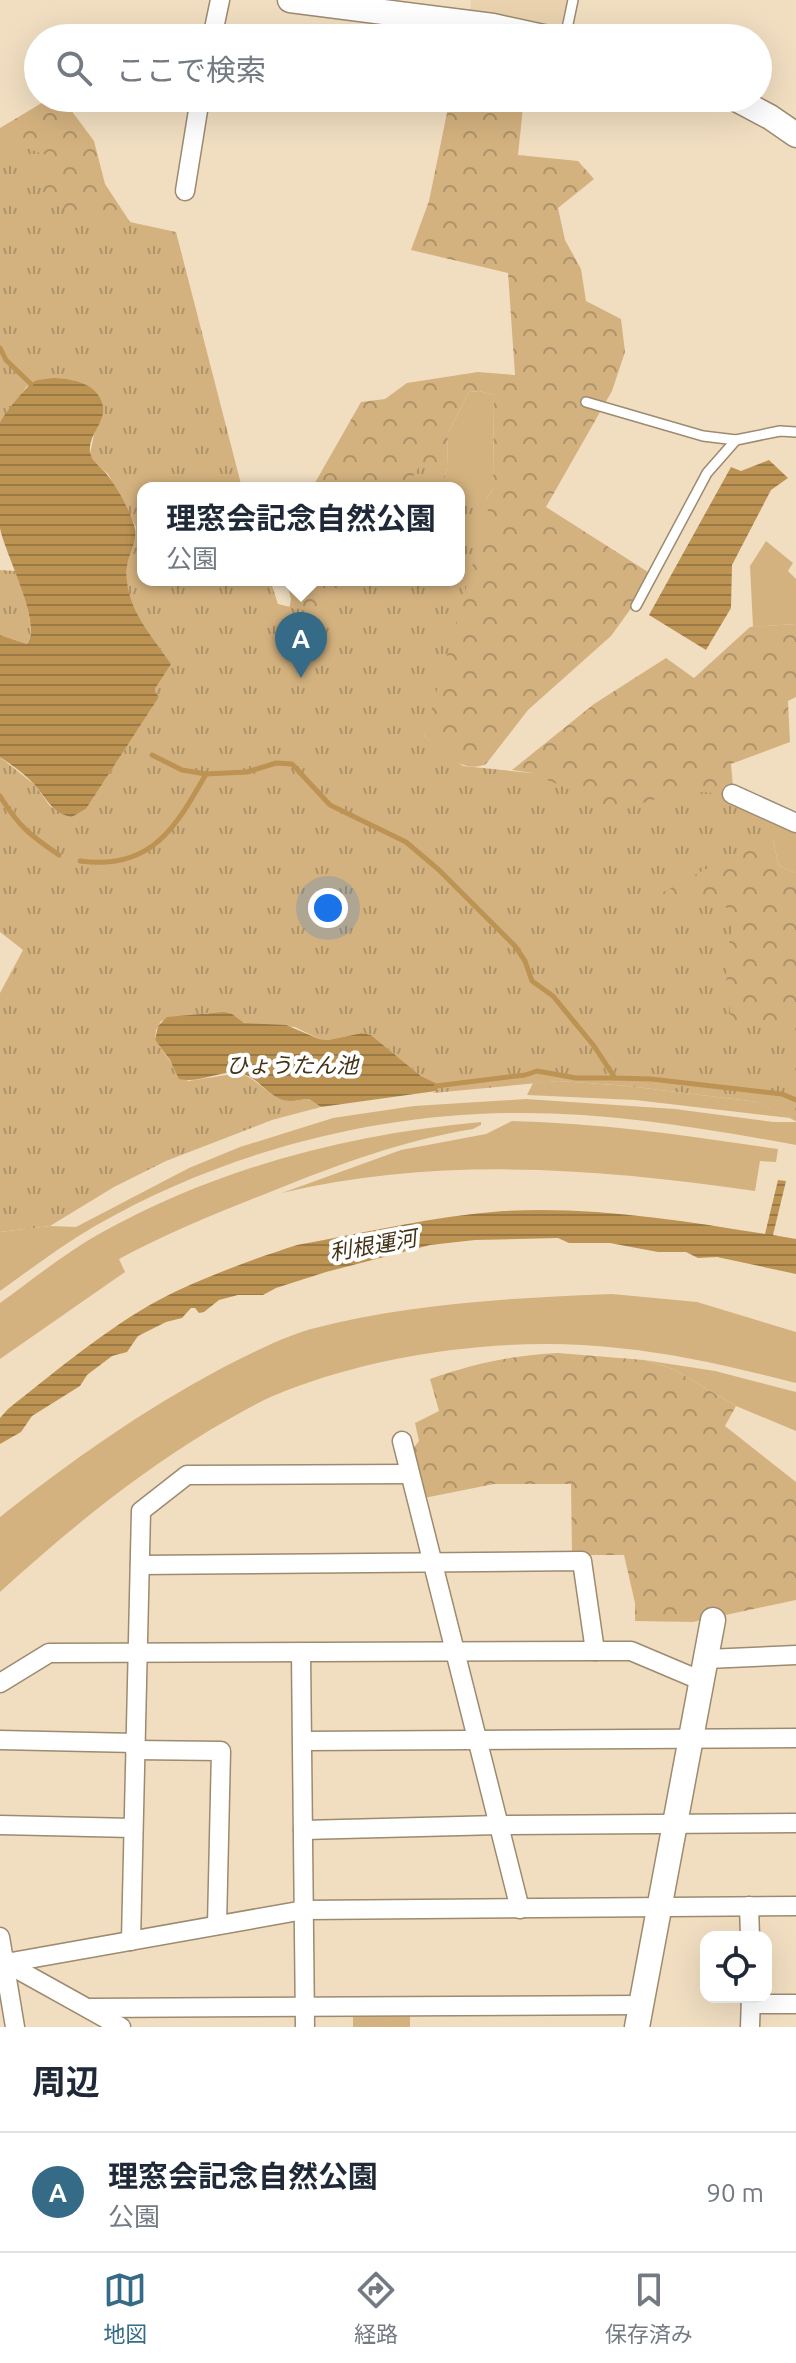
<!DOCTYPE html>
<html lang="ja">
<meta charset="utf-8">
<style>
body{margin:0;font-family:Ubuntu,"Noto Sans JP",sans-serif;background:#f6f6f7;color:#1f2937}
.controls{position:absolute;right:24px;bottom:24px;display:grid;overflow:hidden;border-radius:16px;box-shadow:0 8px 32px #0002}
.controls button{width:72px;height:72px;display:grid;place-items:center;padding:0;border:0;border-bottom:2px solid #e0e1e3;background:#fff;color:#1f2937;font:40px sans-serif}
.you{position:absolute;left:328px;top:908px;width:28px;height:28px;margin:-20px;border:6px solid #fff;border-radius:50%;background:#1a73e8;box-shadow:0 0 0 12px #1a73e833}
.badge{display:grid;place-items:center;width:52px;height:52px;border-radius:50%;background:#356b87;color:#fff;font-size:26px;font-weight:700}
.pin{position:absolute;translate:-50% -66px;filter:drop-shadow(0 2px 4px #0008)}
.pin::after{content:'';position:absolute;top:42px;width:28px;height:24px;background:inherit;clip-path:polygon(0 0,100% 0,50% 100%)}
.popup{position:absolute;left:137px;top:482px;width:328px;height:104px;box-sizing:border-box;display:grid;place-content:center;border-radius:16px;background:#fff;filter:drop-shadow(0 2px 6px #0005);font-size:26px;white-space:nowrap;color:#747a83}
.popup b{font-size:30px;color:#1f2937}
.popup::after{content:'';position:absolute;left:50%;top:100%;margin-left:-16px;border:16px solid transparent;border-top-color:#fff}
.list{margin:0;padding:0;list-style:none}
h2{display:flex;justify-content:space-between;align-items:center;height:104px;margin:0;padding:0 32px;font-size:34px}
h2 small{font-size:26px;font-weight:400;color:#747a83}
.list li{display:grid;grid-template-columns:52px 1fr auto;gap:24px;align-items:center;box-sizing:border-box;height:120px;padding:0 32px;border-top:2px solid #e0e1e3}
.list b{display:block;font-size:30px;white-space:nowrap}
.list p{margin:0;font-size:26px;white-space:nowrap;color:#747a83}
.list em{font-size:26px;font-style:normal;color:#747a83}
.icon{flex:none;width:44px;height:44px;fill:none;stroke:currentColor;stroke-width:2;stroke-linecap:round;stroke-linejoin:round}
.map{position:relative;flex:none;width:796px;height:2027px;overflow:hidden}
.search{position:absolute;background:#fff;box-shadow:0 8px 32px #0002;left:24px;right:24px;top:24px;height:88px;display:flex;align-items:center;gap:20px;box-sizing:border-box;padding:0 28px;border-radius:44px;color:#747a83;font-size:30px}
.sheet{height:224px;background:#fff}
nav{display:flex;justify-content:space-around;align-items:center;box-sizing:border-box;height:112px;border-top:2px solid #e0e1e3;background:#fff;font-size:22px;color:#747a83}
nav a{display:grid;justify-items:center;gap:4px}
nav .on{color:#356b87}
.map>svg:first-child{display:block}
.built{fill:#ead2ae}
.grass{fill:#d4b27f}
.forest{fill:url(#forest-crowns)}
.park{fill:url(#park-tufts)}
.water{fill:url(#water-rules)}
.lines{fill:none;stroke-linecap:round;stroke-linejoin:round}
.stream{stroke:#bc9353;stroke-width:5}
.service-casing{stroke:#9d8a6f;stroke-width:12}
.minor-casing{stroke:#9d8a6f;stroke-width:21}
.tertiary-casing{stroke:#9d8a6f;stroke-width:27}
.service{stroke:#fff;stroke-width:9}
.minor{stroke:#fff;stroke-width:18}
.tertiary{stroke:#fff;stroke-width:24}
.labels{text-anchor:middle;stroke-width:8;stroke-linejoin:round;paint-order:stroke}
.water-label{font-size:22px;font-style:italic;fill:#443215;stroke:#fff}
</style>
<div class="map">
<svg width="796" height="2027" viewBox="0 0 796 2027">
<defs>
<pattern id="forest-crowns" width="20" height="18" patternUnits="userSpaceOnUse" patternTransform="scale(2)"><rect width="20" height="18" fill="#d4b27f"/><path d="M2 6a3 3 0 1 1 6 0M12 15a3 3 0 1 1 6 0" fill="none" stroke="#ae9268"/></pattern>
<pattern id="park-tufts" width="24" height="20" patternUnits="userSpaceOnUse" patternTransform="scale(2)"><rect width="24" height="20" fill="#d4b27f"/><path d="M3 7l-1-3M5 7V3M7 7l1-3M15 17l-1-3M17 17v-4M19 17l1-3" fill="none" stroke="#ae9268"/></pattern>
<pattern id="water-rules" width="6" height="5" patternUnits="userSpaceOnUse" patternTransform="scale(2)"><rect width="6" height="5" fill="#bc9353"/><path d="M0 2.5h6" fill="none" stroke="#9a7945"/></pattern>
</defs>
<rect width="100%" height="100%" fill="#f1dec1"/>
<polygon class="built" points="471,0 567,0 561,25 553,30 470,13"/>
<g class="grass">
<polygon points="479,391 494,395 493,489 459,539 459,488 443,488 447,467 448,433 469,392"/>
<polygon points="766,541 793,563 788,571 796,579 796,624 753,627 750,566"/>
<polygon points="796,827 796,873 779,866 773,841"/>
<polygon points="559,1081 628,1086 758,1102 790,1118 635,1100 527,1095 533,1083"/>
<path d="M526,1099l149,10 98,13h23v23c-93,-17 -188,-33 -283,-32 -144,1 -293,41 -418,113 -33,19 -64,43 -95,65v-59l50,-6 26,1 113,-59 51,-21 93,-29 81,-12z"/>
<path d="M512,1121c90,2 177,15 266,28l-2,13 -16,-1 -5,30c-157,-23 -317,-35 -473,2l119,-43 85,-16z"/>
<path d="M481,1122v3l-8,4c-72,12 -130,34 -198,61 -53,21 -106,42 -156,69l6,13 -125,87v-56c32,-23 65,-50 99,-69 118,-66 249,-100 382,-112z"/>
<path d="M612,1294l85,8 99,30v51c-59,-15 -117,-29 -178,-35 -106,-12 -233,4 -333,43 -26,10 -51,25 -75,39 -76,46 -144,102 -210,162v-75c69,-55 143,-107 222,-149 28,-14 58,-30 89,-39 99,-26 200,-31 301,-35z"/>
<polygon points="644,1360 715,1371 796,1392 796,1431 736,1406 673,1369"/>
<polygon points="410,2011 410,2027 353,2027 353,2012"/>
</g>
<g class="forest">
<polygon points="50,98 62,98 94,141 105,184 130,222 143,488 0,322 0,128"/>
<path d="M450,98h74l-6,57 60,6 16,18 -36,29 7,32 16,29 5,32 35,18 4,33 -13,39 -66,116 102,65 -16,35 -21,29 -83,74 -42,54c-24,11 -45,-14 -62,-28l35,-156v-41l34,-50 1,-94 -15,-4 -10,1 -21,41 -1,34 -4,21h-131l49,-86 24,-3 22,-16 71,-11 37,3 -7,-102 -97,-23 18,-49z"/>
<polygon points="286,580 375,580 367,603 284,636 291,599"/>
<polygon points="796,624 796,697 788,701 790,742 731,764 734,798 773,841 779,866 796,873 796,1121 758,1102 532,773 512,770 594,704 666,658 694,678 750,627"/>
<path d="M558,1353l86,7 29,9 63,37 -11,20 71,56v118l-103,22 -58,-1v-18l-11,-48h-52l-1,-71h-77l-70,14 -13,-47 8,-10 -4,-18 24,-12 -9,-32c42,-15 83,-24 128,-26z"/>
</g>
<g class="park">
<path d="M0,139l46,16 -4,48 134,29 66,256h-99v92h127l8,24 46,11 23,-35h112v-92h-54l16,-24 69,39 -66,233 39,30 68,7 54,23 20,22c41,-17 86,-37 131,-19 19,8 38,18 56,27l1,7 -76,30 -59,32 9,7 52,1 11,7 5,11 -7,27 -2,28 5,45 65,2v98l-38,-19 -130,-16 -69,-5 -126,12 3,-2v-8l-15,-7 -50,-41 -9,-2 -34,7 -9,-1 -24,-12 -46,-3 -41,-11 -47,8 -5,9 -1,10 20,28 13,13 51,-8c19,5 30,26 51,28 6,0 13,-2 19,-2l12,8 -49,13 -106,41 -52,26 -64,39 -50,6v-239l23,-43 -23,-18v-175l35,28 15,21 22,11 14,-8 73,-112 -5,-6 -27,-100v-27l8,-24 1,-13 -28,-53 -14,-12 -4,-8 5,-24 7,-9 -75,-35 -27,38z"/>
<path d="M0,570l16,1c5,18 22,59 11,73l-27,-9z"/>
</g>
<g class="water">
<path d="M54,378c17,1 39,4 47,22 9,20 -13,32 -11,52 2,11 12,15 18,24 10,13 21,33 26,49 5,14 -5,28 -7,41 -4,40 23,67 44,98l-17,26 5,7 -73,112 -14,8c-19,-3 -26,-19 -37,-32 -10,-11 -23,-20 -35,-28v-122l27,9c16,-20 -23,-92 -27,-116 0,-11 0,-98 0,-105 3,-8 28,-39 35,-42 6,-2 13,-2 19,-3z"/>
<polygon points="769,460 788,478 771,490 732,565 731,608 706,650 649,615 731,467 741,471"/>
<path d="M224,1012l8,2 12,9 42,2 33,14 9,1 34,-7 9,2 50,41 15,7v8l-115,16 -12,-8c-6,0 -12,2 -19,2 -21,-1 -30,-23 -49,-28 -18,-4 -41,11 -62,6l-9,-19 -15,-20 3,-14 9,-9z"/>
<path d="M778,1180l8,1 -13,54 23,4v35l-79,-17 -19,1 -12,-6h-28l-48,-9h-41l-11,-5 -83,2 -45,5 -46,12 -58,15 -50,16 -13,7h-25l-19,5 -15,12 -5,1 -4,-5h-4l-9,10 -16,4 -28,14 -11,16 -15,4 -25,19 -7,11 -48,30 -11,16 -21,12v-26l8,-9c43,-34 92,-75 140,-103 42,-24 102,-46 149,-61 68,-12 136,-29 206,-34 88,-5 176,9 262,23z"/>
</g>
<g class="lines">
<g class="stream">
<polyline points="0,348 6,360 31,384"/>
<polyline points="152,755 182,770 206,774"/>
<path d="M0,796c19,31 30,39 59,59"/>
<path d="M80,861c71,10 96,-34 126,-87l41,-2 29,-9 16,1 38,41 76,37 33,28 76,76 10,15 7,20 21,15 41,50 21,32 36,1 131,15 14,6"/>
<polyline points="436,1086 525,1075 537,1071 576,1078 615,1078"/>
</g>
<g class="service-casing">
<g id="service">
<polyline points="565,38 573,0"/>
<polyline points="586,402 703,436 736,440 780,431 796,432"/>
<polyline points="636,606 707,473 736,440"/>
</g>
</g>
<g class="minor-casing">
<g id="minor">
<polyline points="212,38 220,0"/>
<polyline points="185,191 200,98"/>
<polyline points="732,794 796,823"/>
<polyline points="402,1441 520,1909"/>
<polyline points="140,1565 582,1561 595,1651"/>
<polyline points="301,1653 305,2027"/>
<polyline points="707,1659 796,1655"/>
<polyline points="0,1683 49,1653 595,1651 631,1651 702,1681"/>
<polyline points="0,1740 135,1743"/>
<polyline points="303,1741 796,1738"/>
<polyline points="135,1750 221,1751 217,1925"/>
<polyline points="0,1825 133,1828"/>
<polyline points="303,1830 499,1825 796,1823"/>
<polyline points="749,1906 750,1937"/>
<polyline points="0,1937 15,2027"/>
<polyline points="131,1941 141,1511 187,1475 409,1474"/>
<polyline points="6,1963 304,1910 796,1906"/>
<polyline points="6,1963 121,2027"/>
<polyline points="751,2004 796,2004"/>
<polyline points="91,2008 642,2005"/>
<polyline points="750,2027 751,1997"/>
</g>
</g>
<g class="tertiary-casing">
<g id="tertiary">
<polyline points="290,0 493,26 548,38"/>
<polyline points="734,98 770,117 796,135"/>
<polyline points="0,1965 6,1963"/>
<polyline points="637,2027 713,1620"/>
</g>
</g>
<use href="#service" class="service"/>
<use href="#minor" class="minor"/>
<use href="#tertiary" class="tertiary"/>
</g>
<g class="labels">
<g class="water-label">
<text x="292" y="1073">ひょうたん池</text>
<text transform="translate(373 1245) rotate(-10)" y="8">利根運河</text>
</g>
</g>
</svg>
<div class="controls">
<button><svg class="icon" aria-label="locate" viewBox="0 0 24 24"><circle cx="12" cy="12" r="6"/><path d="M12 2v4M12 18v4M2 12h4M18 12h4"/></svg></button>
</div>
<div class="you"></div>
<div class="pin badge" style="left:301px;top:678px">A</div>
<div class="popup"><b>理窓会記念自然公園</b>公園</div>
<div class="search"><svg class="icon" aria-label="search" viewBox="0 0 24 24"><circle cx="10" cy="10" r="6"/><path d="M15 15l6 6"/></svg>ここで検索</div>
</div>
<section class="sheet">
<h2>周辺<small></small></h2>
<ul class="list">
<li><span class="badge">A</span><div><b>理窓会記念自然公園</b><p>公園</p></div><em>90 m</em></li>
</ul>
</section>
<nav>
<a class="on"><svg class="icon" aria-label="map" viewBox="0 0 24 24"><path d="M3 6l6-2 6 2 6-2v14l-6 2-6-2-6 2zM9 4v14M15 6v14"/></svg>地図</a>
<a><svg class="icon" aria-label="directions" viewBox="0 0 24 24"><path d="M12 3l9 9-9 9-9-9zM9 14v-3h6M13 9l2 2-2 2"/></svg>経路</a>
<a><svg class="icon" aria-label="saved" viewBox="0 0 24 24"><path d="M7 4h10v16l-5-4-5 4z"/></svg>保存済み</a>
</nav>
